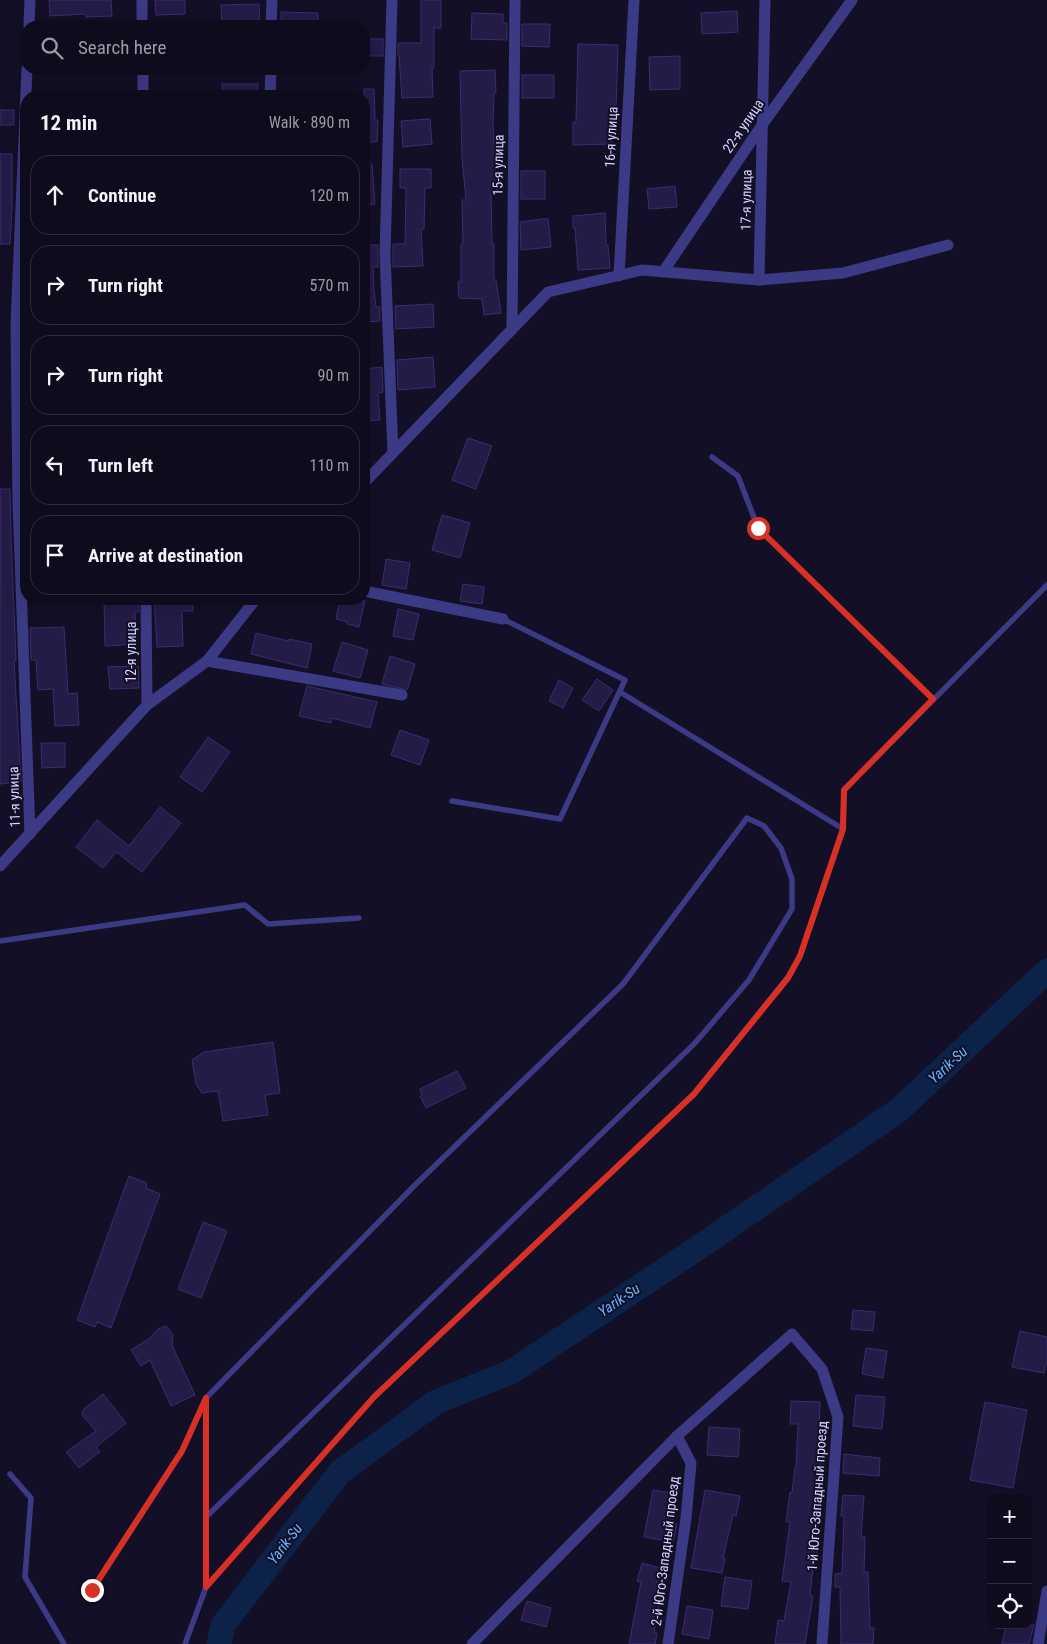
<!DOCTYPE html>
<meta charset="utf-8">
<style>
body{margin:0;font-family:"Roboto Condensed",sans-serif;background:#1c1929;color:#f1f3f6}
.controls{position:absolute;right:15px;bottom:15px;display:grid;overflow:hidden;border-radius:10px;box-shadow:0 5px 20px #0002}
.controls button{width:45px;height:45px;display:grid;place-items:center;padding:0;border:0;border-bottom:1px solid #2e2b3b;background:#0e0b1c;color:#f1f3f6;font:25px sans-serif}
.stop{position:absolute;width:15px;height:15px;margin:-11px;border:4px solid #d93025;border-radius:50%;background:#fff}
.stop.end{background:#d93025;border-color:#fff;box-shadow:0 1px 5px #0008}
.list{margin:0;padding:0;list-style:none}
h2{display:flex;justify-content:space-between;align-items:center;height:65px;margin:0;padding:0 20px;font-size:21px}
h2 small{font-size:16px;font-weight:400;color:#9b9ba3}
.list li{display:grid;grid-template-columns:32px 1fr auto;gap:15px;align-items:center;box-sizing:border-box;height:80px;margin:0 10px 10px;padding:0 10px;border:1px solid #2e2b3b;border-radius:20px}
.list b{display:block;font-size:19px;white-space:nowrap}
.list em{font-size:16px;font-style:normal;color:#9b9ba3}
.icon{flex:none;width:28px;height:28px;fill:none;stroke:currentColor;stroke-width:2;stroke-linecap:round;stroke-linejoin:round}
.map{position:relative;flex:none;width:1047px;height:1644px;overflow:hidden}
.search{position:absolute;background:#0e0b1c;box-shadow:0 5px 20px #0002;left:20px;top:20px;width:350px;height:55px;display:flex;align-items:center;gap:12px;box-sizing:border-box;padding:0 18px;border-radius:20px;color:#9b9ba3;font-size:19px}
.panel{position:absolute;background:#0e0b1c;box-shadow:0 5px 20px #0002;left:20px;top:90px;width:350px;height:515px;border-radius:20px}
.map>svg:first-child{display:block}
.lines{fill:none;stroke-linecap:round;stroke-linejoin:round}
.river{stroke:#0c2248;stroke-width:25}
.building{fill:#241b47;stroke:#3b2d73}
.lane{stroke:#3d3a85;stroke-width:5.5}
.street{stroke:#3d3a85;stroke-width:11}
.route{stroke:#d93025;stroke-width:6}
.labels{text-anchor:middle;stroke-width:4;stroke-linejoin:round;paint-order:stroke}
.street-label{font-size:14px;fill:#d9d4ff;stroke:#130f26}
.water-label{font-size:15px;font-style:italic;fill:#62b6ff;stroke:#130f26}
</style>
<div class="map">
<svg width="1047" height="1644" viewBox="0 0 1047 1644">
<rect width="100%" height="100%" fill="#130f26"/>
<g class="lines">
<polyline class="river" points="219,1644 223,1625 340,1472 436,1402 511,1372 705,1243 899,1110 1047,971"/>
</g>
<g class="building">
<polygon points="49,0 111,0 112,16 86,17 85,14 50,16"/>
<polygon points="155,0 185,0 185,14 156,15"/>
<polygon points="421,0 441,0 441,28 434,28 434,68 432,68 433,97 402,98 399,56 398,56 398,43 421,43"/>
<polygon points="259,4 260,26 222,26 221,5"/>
<polygon points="737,11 738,32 702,34 701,13"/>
<polygon points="281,12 318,13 318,26 281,26"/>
<polygon points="472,13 503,14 503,23 507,23 507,40 471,39"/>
<polygon points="522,24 550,24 549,47 522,46"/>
<rect x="364" y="39" width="19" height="17"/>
<polygon points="578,44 618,45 616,110 611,110 612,144 573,145 573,122 576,122"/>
<polygon points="680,56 680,89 650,90 649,57"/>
<polygon points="495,70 496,93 494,93 493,125 495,168 497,188 491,189 492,244 494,244 494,280 496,280 501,313 484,315 482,299 459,298 458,282 461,281 461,244 463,244 462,200 466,200 462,158 460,71"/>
<rect x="522" y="75" width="32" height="23"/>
<rect x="222" y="84" width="36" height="12"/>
<polygon points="364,89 374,89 375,120 378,120 377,142 364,142"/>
<rect x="0" y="110" width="14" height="15"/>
<polygon points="430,119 432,144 403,147 401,121"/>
<polygon points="0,154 12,154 12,209 10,244 0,244"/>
<polygon points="364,164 372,164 375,204 364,205"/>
<polygon points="400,169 431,169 431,188 425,188 424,229 421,229 423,266 393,267 393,244 405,244 406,188 400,188"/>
<rect x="521" y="171" width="24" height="28"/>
<polygon points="675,186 677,207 649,209 647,189"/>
<polygon points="605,213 606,245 608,245 610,268 578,270 575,228 573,228 573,216"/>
<polygon points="542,219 548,219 551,247 521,250 520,222"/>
<polygon points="364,245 378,245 378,267 373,267 374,289 376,307 380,307 380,321 364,322"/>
<polygon points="433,304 434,327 396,329 395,306"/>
<polygon points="433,357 435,387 398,390 397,360"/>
<polygon points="382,367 383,392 378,393 380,420 364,421 364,369"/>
<polygon points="468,438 492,446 476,489 452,480"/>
<polygon points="0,489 10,489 11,536 16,661 14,661 21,782 0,784"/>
<polygon points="442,515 470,523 460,558 432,550"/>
<polygon points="386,559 410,563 406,589 382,585"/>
<polygon points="463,584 484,587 482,604 460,601"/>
<polygon points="104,599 139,599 139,612 135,612 136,644 105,646"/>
<polygon points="154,599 193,599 193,611 182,611 183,646 157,647"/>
<polygon points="340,599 358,599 365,601 359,627 347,624 347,622 336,619"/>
<polygon points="398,609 419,614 413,640 393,636"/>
<polygon points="64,627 68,694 77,693 79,725 55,726 53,689 38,690 36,660 31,660 30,628"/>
<polygon points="256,633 288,641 289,639 312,644 307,668 251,654"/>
<polygon points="342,642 368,650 360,678 333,671"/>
<polygon points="390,656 415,664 407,690 382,684"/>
<polygon points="138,666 139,688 110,689 108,667"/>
<polygon points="597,679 613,690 599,711 582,700"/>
<polygon points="559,680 573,688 563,708 549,701"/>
<polygon points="307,686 377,702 370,728 332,718 331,723 299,716"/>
<polygon points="400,730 429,740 420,765 391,755"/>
<polygon points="208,737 230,752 202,792 180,777"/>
<polygon points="41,743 65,743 65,767 42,768"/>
<polygon points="160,807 181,823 142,872 116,852 103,868 76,847 97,820 129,846"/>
<polygon points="273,1042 280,1093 265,1095 268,1115 223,1121 218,1091 202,1093 196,1084 192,1060 204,1052"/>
<polygon points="457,1071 466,1088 426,1108 420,1096 422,1095 420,1089"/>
<polygon points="129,1176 147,1183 146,1188 160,1194 111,1328 97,1322 95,1327 77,1320"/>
<polygon points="203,1222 227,1231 201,1298 178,1289"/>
<polygon points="853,1310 875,1312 873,1331 851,1329"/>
<polygon points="166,1326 173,1335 172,1345 195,1395 171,1406 150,1360 141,1366 131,1350 150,1338 158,1329"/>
<polygon points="1020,1331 1047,1337 1047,1361 1044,1373 1012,1367"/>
<polygon points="866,1348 887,1351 883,1378 862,1374"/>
<polygon points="103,1394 126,1423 96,1447 100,1452 79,1468 66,1452 96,1431 82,1415 83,1410"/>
<polygon points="856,1395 885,1397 882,1429 853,1426"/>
<polygon points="791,1401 820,1402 819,1438 824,1438 822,1477 814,1532 819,1533 816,1558 814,1557 810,1596 813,1596 805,1644 775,1644 778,1620 784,1621 791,1582 782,1581 790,1522 786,1522 790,1492 792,1493 795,1467 796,1467 798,1424 790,1424"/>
<polygon points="985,1402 1027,1410 1013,1488 970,1480"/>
<polygon points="709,1427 740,1429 738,1457 707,1455"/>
<polygon points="844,1454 880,1458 879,1476 843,1473"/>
<polygon points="653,1490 677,1494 672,1523 677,1524 673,1542 644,1537"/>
<polygon points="705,1490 740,1496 736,1516 733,1515 723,1558 725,1558 722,1573 691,1568"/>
<polygon points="843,1495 864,1496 861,1537 865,1537 864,1572 868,1572 870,1628 874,1628 873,1644 841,1644 840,1587 835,1587 835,1574 842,1573 844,1516 841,1516"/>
<polygon points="642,1563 667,1570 657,1605 659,1606 654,1633 657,1633 655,1644 629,1644 641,1582 637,1581"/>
<polygon points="725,1577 752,1581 748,1609 721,1606"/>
<polygon points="527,1601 551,1608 546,1627 521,1620"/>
<polygon points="687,1606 713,1610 709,1639 682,1634"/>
<polygon points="1006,1625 1034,1625 1029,1644 1002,1644"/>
</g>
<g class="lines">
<g class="lane">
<polyline points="712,457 738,476 758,528 933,699"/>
<polyline points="620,692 843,829"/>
<polyline points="452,801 560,819 625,680 503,619"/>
<polyline points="0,941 245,905 268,924 359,918"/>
<polyline points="206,1401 206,1587"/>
<polyline points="10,1474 31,1498 25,1577 64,1644"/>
<polyline points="92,1590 182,1451 206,1398 416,1184 623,984 747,818 764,826 781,848 792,879 792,909 749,980 695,1043 206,1517"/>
<polyline points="185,1644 206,1587 374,1397 694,1094 788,977 800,956 843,829 844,790 1047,585"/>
</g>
<g class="street">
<polyline points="142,0 142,26"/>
<polyline points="392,0 385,254 393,453"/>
<polyline points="29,26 30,0"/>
<polyline points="271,26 272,0"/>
<polyline points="27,69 16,324 18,502 30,834"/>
<polyline points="143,69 143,96"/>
<polyline points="270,96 271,69"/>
<polyline points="663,272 762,125 852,0"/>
<polyline points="619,276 634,0"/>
<polyline points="759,280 765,0"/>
<polyline points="512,329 515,0"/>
<polyline points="364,483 548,292 642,270 759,280 843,273 948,245"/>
<polyline points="364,591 503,619"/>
<polyline points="146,599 147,705"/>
<polyline points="207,661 402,695"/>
<polyline points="0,866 147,705 207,661 256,599"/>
<polyline points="472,1644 677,1436 792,1334 822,1369 838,1417 822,1644"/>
<polyline points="668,1644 686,1518 691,1463 677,1436"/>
<polyline points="1038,1644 1047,1591"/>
</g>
</g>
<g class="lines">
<polyline class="route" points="92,1590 182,1451 206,1398 206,1587 374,1397 694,1094 788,978 800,956 843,829 844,790 933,699 758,528"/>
</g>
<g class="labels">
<g class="street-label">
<text transform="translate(743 126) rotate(-56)" y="5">22-я улица</text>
<text transform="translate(611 137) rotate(-87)" y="5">16-я улица</text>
<text transform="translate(498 165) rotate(-89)" y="5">15-я улица</text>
<text transform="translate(746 200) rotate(-89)" y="5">17-я улица</text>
<text transform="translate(131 652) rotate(-90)" y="5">12-я улица</text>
<text transform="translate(14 797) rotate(-92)" y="5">11-я улица</text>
<text transform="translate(817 1496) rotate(-86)" y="5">1-й Юго-Западный проезд</text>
<text transform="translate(665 1551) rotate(-83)" y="5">2-й Юго-Западный проезд</text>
</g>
<g class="water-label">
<text transform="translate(948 1065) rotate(-43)" y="5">Yarik-Su</text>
<text transform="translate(619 1300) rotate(-34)" y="5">Yarik-Su</text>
<text transform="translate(285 1544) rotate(-53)" y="5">Yarik-Su</text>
</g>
</g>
</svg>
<div class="controls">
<button>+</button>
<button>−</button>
<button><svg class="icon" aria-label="locate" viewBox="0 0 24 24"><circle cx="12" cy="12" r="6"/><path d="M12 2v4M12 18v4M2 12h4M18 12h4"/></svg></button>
</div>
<div class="stop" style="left:758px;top:528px"></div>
<div class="stop end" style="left:92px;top:1590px"></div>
<div class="search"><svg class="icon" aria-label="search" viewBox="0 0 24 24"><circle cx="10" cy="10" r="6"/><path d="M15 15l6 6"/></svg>Search here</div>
<section class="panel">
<h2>12 min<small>Walk · 890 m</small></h2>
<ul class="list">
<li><svg class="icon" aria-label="ahead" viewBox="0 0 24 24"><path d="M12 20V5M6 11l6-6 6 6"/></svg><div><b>Continue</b></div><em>120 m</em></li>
<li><svg class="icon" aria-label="right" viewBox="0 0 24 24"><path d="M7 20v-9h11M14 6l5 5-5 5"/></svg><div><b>Turn right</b></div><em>570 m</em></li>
<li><svg class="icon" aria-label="right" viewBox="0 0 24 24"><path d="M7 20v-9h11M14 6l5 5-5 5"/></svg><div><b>Turn right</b></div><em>90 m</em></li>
<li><svg class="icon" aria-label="left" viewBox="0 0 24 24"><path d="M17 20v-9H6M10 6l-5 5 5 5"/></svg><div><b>Turn left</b></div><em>110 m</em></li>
<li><svg class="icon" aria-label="arrive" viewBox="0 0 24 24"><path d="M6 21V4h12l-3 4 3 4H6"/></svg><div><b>Arrive at destination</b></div></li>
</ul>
</section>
</div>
